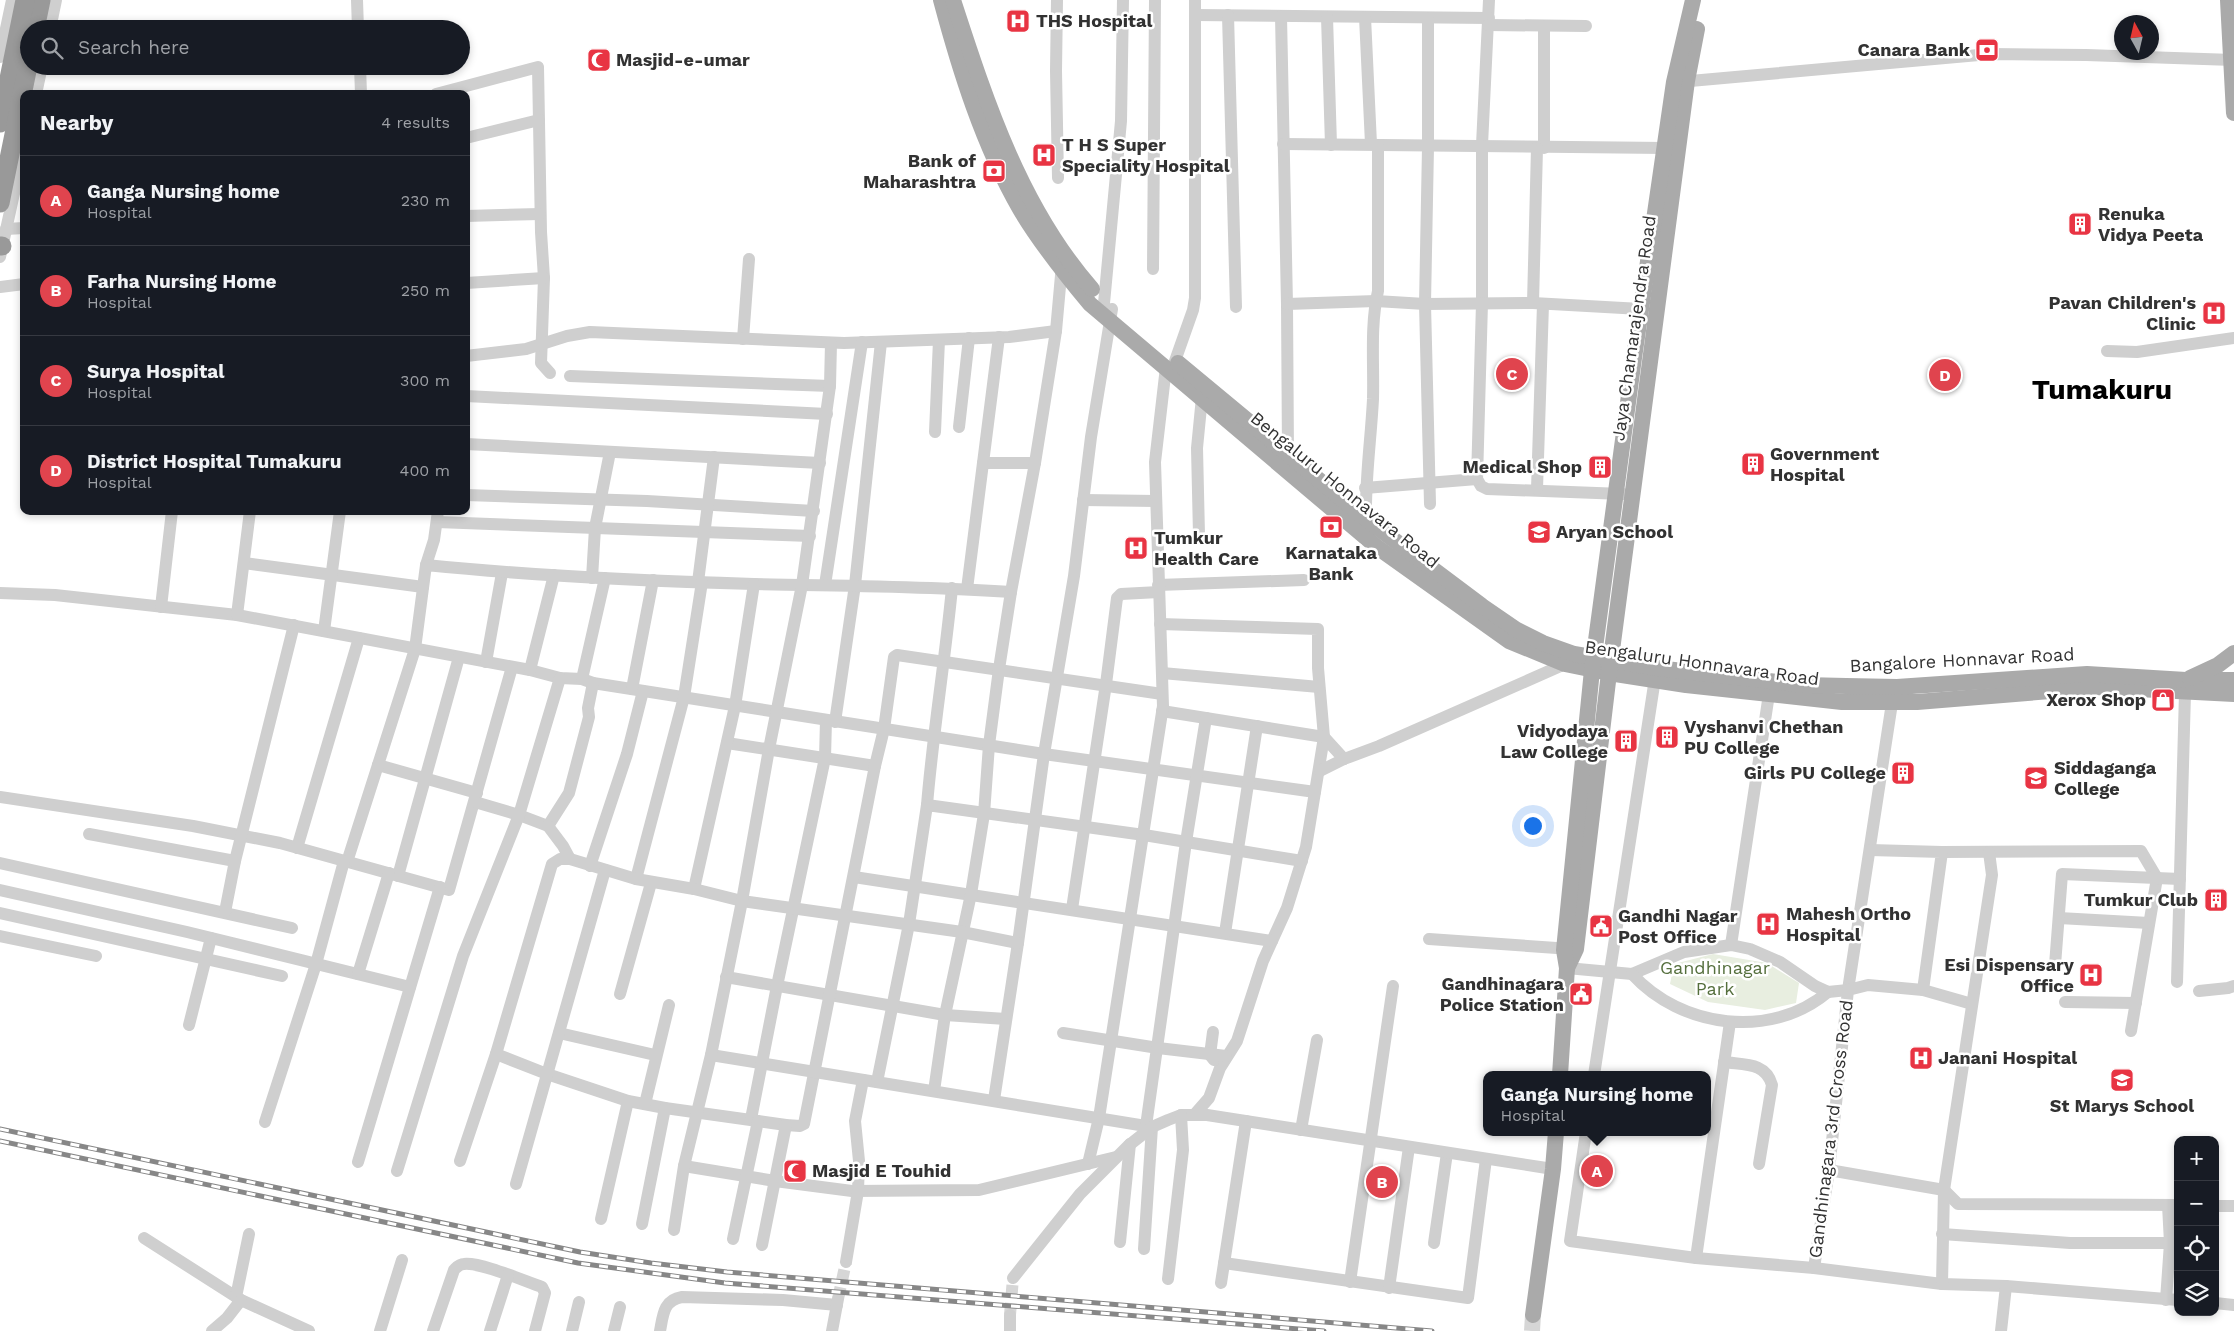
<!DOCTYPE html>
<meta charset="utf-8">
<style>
body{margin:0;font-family:"Work Sans",sans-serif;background:#20242c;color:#f1f3f6}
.controls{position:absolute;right:15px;bottom:15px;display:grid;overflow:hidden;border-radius:10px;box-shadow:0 2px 8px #0003}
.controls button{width:45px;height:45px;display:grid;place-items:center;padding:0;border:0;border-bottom:1px solid #363941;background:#171b24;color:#f1f3f6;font:25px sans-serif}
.compass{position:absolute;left:2114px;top:15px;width:45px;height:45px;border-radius:50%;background:#171b24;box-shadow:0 2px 8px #0003;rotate:352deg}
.you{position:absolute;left:1532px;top:825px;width:18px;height:18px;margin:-12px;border:4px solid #fff;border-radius:50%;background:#1a73e8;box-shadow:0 0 0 8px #1a73e833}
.badge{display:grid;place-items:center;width:32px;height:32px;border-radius:50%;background:#e83443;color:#fff;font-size:16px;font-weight:700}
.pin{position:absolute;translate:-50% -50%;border:2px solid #fff;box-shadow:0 1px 5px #0006}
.popup{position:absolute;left:1483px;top:1071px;width:228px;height:65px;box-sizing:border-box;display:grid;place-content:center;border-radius:10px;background:#171b24;filter:drop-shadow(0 1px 4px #0005);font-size:16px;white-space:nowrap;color:#9ea1a6}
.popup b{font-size:19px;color:#f1f3f6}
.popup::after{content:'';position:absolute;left:50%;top:100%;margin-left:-10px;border:10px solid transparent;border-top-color:#171b24}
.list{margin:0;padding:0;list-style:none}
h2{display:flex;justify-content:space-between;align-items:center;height:65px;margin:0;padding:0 20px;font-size:21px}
h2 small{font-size:16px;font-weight:400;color:#9ea1a6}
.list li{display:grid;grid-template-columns:32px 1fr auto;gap:15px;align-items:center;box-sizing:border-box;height:90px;padding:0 20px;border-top:1px solid #363941}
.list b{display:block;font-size:19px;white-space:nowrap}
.list p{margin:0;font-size:16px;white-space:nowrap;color:#9ea1a6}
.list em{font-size:16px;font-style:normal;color:#9ea1a6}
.icon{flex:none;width:28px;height:28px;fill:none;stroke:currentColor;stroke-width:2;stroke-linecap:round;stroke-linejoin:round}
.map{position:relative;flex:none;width:2234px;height:1331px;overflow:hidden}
.search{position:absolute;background:#171b24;box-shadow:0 2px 8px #0003;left:20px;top:20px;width:450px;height:55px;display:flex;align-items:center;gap:12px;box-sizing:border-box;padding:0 18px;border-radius:28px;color:#9ea1a6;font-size:19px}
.panel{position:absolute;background:#171b24;box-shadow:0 2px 8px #0003;left:20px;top:90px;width:450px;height:425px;border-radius:10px}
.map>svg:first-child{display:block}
.green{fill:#e8eee0}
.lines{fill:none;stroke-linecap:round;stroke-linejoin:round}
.minor-tunnel{stroke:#d6d6d6;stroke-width:12;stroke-dasharray:12 6;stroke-linecap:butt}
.major-tunnel{stroke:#d6d6d6;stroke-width:16;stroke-dasharray:16 8;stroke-linecap:butt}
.minor{stroke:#cfcfcf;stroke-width:12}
.major{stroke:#aaa;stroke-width:16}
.highway{stroke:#999;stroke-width:19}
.rail-casing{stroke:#878787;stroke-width:5}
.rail{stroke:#fff;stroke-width:3;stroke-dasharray:9;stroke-linecap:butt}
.labels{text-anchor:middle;stroke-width:5;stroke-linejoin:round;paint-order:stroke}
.poi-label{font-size:18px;font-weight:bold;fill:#323232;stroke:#fff;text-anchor:start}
.street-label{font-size:18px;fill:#323232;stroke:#fff}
.park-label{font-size:18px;fill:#556f3d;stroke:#fff}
.town-label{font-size:28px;font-weight:bold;fill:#000;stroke:#fff}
</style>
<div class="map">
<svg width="2234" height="1331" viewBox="0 0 2234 1331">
<rect width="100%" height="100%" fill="#fff"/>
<polygon class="green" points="1713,954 1767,963 1799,983 1796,1003 1765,1010 1708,1002 1670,984 1674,964"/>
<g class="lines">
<g class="minor-tunnel">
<polyline points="838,1299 846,1262"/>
<polyline points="1010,1315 1013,1278"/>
</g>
<polyline class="major-tunnel" points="1532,1331 1533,1315"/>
<g class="minor">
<polyline points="357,0 358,29"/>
<polyline points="1057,0 1056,71 1058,178"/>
<polyline points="1489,0 1482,145 1482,303 1477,479 1481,486 1487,489 1623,494"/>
<polyline points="1195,15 1489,18"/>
<polyline points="1228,15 1236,307"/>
<polyline points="1281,16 1287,304 1288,456"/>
<polyline points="1327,17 1331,145"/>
<polyline points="1365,17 1371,144"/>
<polyline points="1428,18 1428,147 1425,304 1430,504"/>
<polyline points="1488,25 1586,26"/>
<polyline points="50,29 56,0"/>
<polyline points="0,57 12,0"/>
<polyline points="360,66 361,94"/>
<polyline points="1679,82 1990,54 2086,55 2233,60"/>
<polyline points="36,94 42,66"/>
<polyline points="436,94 538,67 541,232 544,278 541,363 550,373"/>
<polyline points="466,138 539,120"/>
<polyline points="1283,144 1665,148"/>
<polyline points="1544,148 1544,26"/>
<polyline points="466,216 540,214"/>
<polyline points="6,229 24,228"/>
<polyline points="0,257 24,148"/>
<polyline points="1153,269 1155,0"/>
<polyline points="466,283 544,278"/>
<polyline points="0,287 24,284"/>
<polyline points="1533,303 1537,148"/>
<polyline points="1287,304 1376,301 1425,304 1533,303 1641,309"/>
<polyline points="1103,314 1121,121 1123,0"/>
<polyline points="743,339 749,259"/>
<polyline points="2107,351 2137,352 2234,338"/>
<polyline points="466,356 526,349 567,336 590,332 844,343 1009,337 1056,331"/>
<polyline points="1175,361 1193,310 1195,298 1195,0"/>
<polyline points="570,376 830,386"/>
<polyline points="466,396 827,414"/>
<polyline points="959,427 969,338"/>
<polyline points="935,432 939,340"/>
<polyline points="466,444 820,463"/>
<polyline points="983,463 1035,463"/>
<polyline points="1365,488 1477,479"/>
<polyline points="1537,489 1543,304"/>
<polyline points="466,495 647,501 814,511"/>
<polyline points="1083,500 1156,501"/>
<path d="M1366,519c-1,-40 5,-80 7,-120 1,-36 -3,-73 5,-108v-146"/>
<polyline points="437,522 810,536"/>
<polyline points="1199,535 1197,448 1202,397"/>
<polyline points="244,563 423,587"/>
<polyline points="426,565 434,540 438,511"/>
<polyline points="592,578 595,528 610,452"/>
<polyline points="698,582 714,457"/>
<polyline points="825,585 862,342"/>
<polyline points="1158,585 1304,580"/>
<polyline points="967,589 999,337"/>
<polyline points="0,593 55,595 237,615 530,670 560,678 582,679 593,683 1044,754 1315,792"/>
<polyline points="161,607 172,511"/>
<polyline points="237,615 250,511"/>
<polyline points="1160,624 1318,629 1318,668 1324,737 1306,847 1287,908 1263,961 1237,1041 1220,1068 1209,1098 1195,1114"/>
<polyline points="324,631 340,511"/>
<polyline points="486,662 502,573"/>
<polyline points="530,670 554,575"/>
<polyline points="1162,673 1319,687"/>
<polyline points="582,679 605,578"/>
<polyline points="632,689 653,580"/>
<polyline points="1162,711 1324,737 1344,759"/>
<polyline points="835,722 855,585 881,342"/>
<polyline points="727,743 875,766"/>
<polyline points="378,765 477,793"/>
<polyline points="1320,771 1344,759 1379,746 1565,664"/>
<polyline points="0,797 193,826 280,843 449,890 512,667"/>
<polyline points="475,802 519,815 548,826 569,793 589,717 588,708 593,683"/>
<path d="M927,805c6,-73 18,-144 25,-217"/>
<polyline points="548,826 563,846 570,859"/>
<polyline points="89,834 235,861"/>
<polyline points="297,848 359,638"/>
<polyline points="1942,852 2141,851 2157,878 2131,1031"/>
<path d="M347,862l68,-213 11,-84c109,11 219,16 328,19 86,2 172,2 257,8"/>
<polyline points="0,863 292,928"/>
<polyline points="590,866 627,754 643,691"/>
<polyline points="398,876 459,657"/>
<polyline points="854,877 1272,941"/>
<polyline points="636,879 684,697 702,582"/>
<polyline points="694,889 735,706 754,584"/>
<polyline points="0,890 187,932 410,987"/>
<polyline points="1072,909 1106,684 1117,598 1121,594 1159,592"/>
<polyline points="225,912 235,861 294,625"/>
<polyline points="0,913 282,976"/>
<polyline points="2059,918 2149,923"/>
<polyline points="1225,933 1257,726"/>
<polyline points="0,936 96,956"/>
<polyline points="1429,939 1571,949"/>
<polyline points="1731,945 1769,694"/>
<polyline points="2055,965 2062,874 2180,879"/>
<polyline points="1567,968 1632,974 1684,952 1731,945 1750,949 1780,962 1815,986 1828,992 1848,990 1892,703"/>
<polyline points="358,974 389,873"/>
<path d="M1632,974c49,54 139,66 196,18"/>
<polyline points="726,977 945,1015 1006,1019"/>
<polyline points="2177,982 2185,693"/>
<polyline points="1923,990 1972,1004"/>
<polyline points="2199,991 2228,988 2234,986"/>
<polyline points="620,994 651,883"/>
<polyline points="2065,1002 2136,1003"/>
<polyline points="189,1025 211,938"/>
<polyline points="1213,1032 1210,1055 1214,1060"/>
<polyline points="559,1033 655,1055"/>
<polyline points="1063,1033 1158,1048 1226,1056"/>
<polyline points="496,1054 547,1074 628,1101 665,1108 786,1125 800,1126 804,1124 875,766 884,729 894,657 897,655 1162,694"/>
<polyline points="711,1055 1152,1127 1144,1249"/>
<path d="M1724,1062c20,3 42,0 48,23l-13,79"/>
<polyline points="1594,1075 1656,672"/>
<polyline points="877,1082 909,924 927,805 1144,835 1302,861"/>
<polyline points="934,1091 945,1015 971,894 984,814 989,745 999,669 1011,592 1035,463 1056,331 1062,264"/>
<polyline points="994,1100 1018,943 1044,754 1074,576 1091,437 1112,309"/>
<polyline points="645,1104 669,1005"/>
<polyline points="751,1119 777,986 825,758 826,720"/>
<polyline points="265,1122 316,964 344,861"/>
<polyline points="1146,1126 1186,842 1206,718"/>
<polyline points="1301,1130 1317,1040"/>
<polyline points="1586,1132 1570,1241 1696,1258 1814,1268 1942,1284 2006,1286 2178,1300"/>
<polyline points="460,1161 496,1054 552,864 560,859 570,859 636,879 694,889 742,901 962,932 1018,943"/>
<polyline points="358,1162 440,887"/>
<polyline points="1088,1164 1099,1118 1163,706 1155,462 1166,367"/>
<polyline points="684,1166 775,1181 852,1191 979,1190 1116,1157"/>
<polyline points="1829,1170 1944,1190 1958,1204 2178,1205"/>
<polyline points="397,1171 463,956 519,815 560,678"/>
<polyline points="516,1184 605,870"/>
<polyline points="2215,1206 2234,1206"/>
<polyline points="601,1219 628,1101"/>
<polyline points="642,1224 665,1108"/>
<polyline points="674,1230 684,1166 711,1055 742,901 769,749 802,585 830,386 831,343"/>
<polyline points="1942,1234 2070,1243 2170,1243"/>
<polyline points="144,1238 241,1300 309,1331"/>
<polyline points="733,1239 758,1121"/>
<polyline points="1120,1242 1130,1144"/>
<polyline points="1434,1243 1447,1153"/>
<polyline points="762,1245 786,1125"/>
<polyline points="1696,1258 1730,1022"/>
<polyline points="846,1262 858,1191 859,1161 855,1121 863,1080"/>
<polyline points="1224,1263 1468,1298 1486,1159"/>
<polyline points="1814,1268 1829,1170 1848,990 1868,985 1923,990 1942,852 1870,850"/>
<polyline points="1013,1278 1080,1194 1128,1146 1152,1127 1168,1120 1181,1115 1207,1115 1553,1169"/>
<polyline points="1168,1279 1183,1150 1181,1115"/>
<polyline points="1350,1282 1393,986"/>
<polyline points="1221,1283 1246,1121"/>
<polyline points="1942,1284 1944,1190 1992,875 1989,852"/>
<polyline points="1389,1288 1409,1147"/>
<polyline points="236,1297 249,1234"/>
<polyline points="2166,1300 2170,1243 2168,1205"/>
<polyline points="2215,1303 2234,1305"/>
<polyline points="1010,1315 1010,1331"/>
<polyline points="212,1331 227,1318 241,1300"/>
<polyline points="380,1331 402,1260"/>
<path d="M433,1331l21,-61c3,-3 5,-6 10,-6 17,-2 60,17 78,23l3,6 -10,38"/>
<polyline points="490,1331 508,1275"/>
<polyline points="572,1331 579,1302"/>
<polyline points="614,1331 620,1307"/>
<path d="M660,1331c3,-15 3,-31 22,-34l101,3 54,5"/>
<polyline points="832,1331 838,1299"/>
<polyline points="2001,1331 2006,1286"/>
</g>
<g class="major">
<path d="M941,0c19,71 42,145 79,209 20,34 45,65 70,95l287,243 132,94 56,23 44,9 77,12 156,17h75l183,-15 134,7"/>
<path d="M953,0c33,101 67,207 139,289"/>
<polyline points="2228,0 2234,113"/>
<polyline points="1178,363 1366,519 1482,606 1517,630 1543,643 1574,654 1657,668 1804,685 1846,686 1897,687 2087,674 2186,680 2234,680"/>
<polyline points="2190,678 2218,665 2234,653"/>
<polyline points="1567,968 1576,949 1609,673 1687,81 1697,29"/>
<polyline points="1560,1075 1567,968 1564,950 1592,670 1634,358 1674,82 1693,0"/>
<polyline points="1533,1315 1553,1169 1556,1132"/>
</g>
<g class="highway">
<polyline points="35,29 41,0"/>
<polyline points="0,123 25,0"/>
<polyline points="0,203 29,61"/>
<polyline points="0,246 2,246"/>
</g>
<g class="rail-casing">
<g id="rail">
<polyline points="0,1129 580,1252 651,1263 727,1272 1432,1331"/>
<polyline points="0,1141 578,1263 725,1283 1324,1331"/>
</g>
</g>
<use href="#rail" class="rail"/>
</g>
<defs>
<g id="hospital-square" transform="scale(1.25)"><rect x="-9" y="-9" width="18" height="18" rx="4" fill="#e83443" stroke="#fff"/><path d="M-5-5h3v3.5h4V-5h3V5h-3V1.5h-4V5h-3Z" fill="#fff"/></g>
<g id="bank-square" transform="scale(1.25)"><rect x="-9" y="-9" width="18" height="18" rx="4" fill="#e83443" stroke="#fff"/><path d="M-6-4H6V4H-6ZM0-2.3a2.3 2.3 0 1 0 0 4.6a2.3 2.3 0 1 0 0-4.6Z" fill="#fff"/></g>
<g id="mosque-square" transform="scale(1.25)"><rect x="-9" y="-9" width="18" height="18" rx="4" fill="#e83443" stroke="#fff"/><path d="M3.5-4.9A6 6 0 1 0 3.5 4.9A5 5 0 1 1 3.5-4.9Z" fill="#fff"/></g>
<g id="building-square" transform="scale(1.25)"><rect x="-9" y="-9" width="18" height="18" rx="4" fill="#e83443" stroke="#fff"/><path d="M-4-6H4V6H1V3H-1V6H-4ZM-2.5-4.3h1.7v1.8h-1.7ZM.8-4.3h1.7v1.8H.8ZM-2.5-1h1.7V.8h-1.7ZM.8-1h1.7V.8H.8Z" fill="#fff"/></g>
<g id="school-square" transform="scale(1.25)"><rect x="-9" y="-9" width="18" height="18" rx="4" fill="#e83443" stroke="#fff"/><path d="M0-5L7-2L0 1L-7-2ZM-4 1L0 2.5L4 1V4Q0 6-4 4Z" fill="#fff"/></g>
<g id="shop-square" transform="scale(1.25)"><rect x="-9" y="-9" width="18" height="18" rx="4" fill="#e83443" stroke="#fff"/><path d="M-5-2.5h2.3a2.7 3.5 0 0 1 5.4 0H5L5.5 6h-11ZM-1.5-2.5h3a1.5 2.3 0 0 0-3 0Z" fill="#fff"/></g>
<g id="university-square" transform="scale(1.25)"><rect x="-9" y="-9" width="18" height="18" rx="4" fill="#e83443" stroke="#fff"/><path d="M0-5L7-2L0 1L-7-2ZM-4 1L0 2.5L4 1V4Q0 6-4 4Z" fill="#fff"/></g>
<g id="civic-square" transform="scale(1.25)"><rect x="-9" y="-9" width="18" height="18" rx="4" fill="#e83443" stroke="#fff"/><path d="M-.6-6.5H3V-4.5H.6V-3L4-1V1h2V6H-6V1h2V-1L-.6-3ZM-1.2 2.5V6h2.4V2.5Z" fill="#fff"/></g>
</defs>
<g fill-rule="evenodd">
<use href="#hospital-square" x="1018" y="21"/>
<use href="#bank-square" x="1987" y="50"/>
<use href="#mosque-square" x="599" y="60"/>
<use href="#hospital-square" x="1044" y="155"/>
<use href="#bank-square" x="994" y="171"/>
<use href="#building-square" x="2080" y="224"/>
<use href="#hospital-square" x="2214" y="313"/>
<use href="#building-square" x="1753" y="464"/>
<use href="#building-square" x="1600" y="467"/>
<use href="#bank-square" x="1331" y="527"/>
<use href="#school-square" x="1539" y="532"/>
<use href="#hospital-square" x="1136" y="548"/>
<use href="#shop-square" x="2163" y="700"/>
<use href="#building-square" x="1667" y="737"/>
<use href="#building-square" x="1626" y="741"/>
<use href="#building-square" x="1903" y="773"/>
<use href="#university-square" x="2036" y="778"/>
<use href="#building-square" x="2216" y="900"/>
<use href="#hospital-square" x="1768" y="924"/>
<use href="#civic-square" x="1601" y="926"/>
<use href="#hospital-square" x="2091" y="975"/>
<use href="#civic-square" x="1581" y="994"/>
<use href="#hospital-square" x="1921" y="1058"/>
<use href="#school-square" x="2122" y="1080"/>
<use href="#mosque-square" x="795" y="1171"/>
</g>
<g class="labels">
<g class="poi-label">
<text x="1036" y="27">THS Hospital</text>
<text x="1970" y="56" text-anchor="end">Canara Bank</text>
<text x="616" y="66">Masjid-e-umar</text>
<text x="1062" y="151">T H S Super<tspan x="1062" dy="21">Speciality Hospital</tspan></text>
<text x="976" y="167" text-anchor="end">Bank of<tspan x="976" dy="21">Maharashtra</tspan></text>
<text x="2098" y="220">Renuka<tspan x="2098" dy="21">Vidya Peeta</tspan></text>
<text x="2196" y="309" text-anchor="end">Pavan Children's<tspan x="2196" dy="21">Clinic</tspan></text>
<text x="1770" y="460">Government<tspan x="1770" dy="21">Hospital</tspan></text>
<text x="1582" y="473" text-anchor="end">Medical Shop</text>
<text x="1556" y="538">Aryan School</text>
<text x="1154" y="544">Tumkur<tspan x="1154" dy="21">Health Care</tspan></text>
<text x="1331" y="559" text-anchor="middle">Karnataka<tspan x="1331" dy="21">Bank</tspan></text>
<text x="2146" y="706" text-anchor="end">Xerox Shop</text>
<text x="1684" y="733">Vyshanvi Chethan<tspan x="1684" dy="21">PU College</tspan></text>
<text x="1608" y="737" text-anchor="end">Vidyodaya<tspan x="1608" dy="21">Law College</tspan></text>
<text x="2054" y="774">Siddaganga<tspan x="2054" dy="21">College</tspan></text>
<text x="1886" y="779" text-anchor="end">Girls PU College</text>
<text x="2198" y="906" text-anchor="end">Tumkur Club</text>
<text x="1786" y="920">Mahesh Ortho<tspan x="1786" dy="21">Hospital</tspan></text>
<text x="1618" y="922">Gandhi Nagar<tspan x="1618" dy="21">Post Office</tspan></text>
<text x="2074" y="971" text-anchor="end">Esi Dispensary<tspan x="2074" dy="21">Office</tspan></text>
<text x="1564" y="990" text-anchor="end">Gandhinagara<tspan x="1564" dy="21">Police Station</tspan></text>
<text x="1938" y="1064">Janani Hospital</text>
<text x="2122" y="1112" text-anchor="middle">St Marys School</text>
<text x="812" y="1177">Masjid E Touhid</text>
</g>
<g class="street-label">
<text transform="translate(1634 328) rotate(-82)" y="6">Jaya Chamarajendra Road</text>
<text transform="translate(1345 490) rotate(39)" y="6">Bengaluru Honnavara Road</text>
<text transform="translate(1962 660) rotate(-3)" y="6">Bangalore Honnavar Road</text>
<text transform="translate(1702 663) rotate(8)" y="6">Bengaluru Honnavara Road</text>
<text transform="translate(1831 1129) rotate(-83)" y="6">Gandhinagara 3rd Cross Road</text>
</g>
<g class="park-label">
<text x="1715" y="974">Gandhinagar<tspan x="1715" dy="21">Park</tspan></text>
</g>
<g class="town-label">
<text x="2102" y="399">Tumakuru</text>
</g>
</g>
</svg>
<div class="controls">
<button>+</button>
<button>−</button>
<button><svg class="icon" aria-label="locate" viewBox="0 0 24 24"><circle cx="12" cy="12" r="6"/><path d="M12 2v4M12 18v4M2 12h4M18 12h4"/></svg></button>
<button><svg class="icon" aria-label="layers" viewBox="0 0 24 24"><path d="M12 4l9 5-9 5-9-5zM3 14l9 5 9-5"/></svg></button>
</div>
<svg class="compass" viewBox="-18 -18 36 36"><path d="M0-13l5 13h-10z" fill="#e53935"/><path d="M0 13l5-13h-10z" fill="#9ea1a6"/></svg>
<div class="you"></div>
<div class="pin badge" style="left:1597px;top:1171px;background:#e0444e">A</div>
<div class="popup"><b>Ganga Nursing home</b>Hospital</div>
<div class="pin badge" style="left:1382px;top:1182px;background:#e0444e">B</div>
<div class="pin badge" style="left:1512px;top:374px;background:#e0444e">C</div>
<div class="pin badge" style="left:1945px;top:375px;background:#e0444e">D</div>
<div class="search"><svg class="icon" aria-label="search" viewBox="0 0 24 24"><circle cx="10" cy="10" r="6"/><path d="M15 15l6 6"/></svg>Search here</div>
<section class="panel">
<h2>Nearby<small>4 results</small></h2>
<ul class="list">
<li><span class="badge" style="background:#e0444e">A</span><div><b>Ganga Nursing home</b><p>Hospital</p></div><em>230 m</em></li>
<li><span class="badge" style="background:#e0444e">B</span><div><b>Farha Nursing Home</b><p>Hospital</p></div><em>250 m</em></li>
<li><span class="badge" style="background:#e0444e">C</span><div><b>Surya Hospital</b><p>Hospital</p></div><em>300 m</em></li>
<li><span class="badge" style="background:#e0444e">D</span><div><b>District Hospital Tumakuru</b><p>Hospital</p></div><em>400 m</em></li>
</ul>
</section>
</div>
